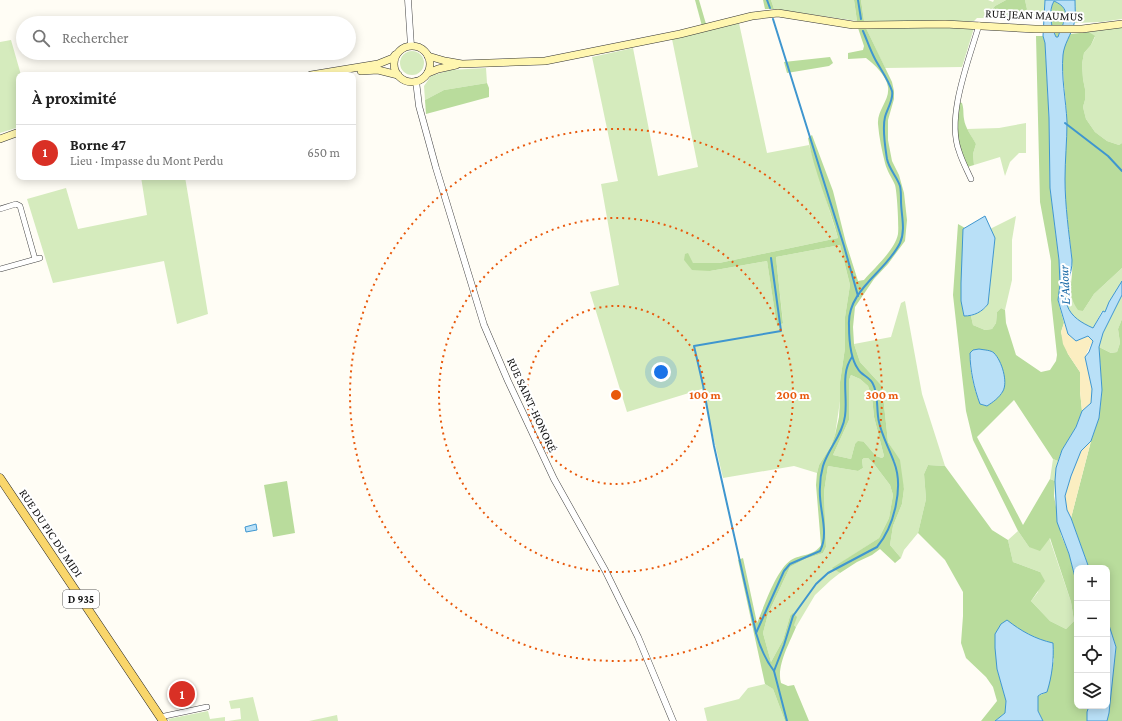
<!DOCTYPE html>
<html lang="fr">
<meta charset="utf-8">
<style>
body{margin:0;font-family:"Crimson Pro",serif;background:#f2f2f2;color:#222}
.controls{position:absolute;right:12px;bottom:12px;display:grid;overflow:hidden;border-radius:8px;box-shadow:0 2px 10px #0003}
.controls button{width:36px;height:36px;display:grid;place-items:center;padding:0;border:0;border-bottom:1px solid #e0e0e0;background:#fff;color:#222;font:20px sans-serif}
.you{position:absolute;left:661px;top:372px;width:14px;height:14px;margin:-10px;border:3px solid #fff;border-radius:50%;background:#1a73e8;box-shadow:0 0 0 6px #1a73e833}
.badge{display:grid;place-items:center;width:26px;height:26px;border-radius:50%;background:#d93025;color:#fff;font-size:13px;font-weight:700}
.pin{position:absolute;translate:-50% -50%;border:2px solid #fff;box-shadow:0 1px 4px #0006}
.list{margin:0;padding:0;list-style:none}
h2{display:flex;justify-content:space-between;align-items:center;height:52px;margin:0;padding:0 16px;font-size:17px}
h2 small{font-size:13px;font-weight:400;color:#767676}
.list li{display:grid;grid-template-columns:26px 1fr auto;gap:12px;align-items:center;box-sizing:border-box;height:56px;padding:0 16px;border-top:1px solid #e0e0e0}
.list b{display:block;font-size:15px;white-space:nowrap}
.list p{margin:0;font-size:13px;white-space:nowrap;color:#767676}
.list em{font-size:13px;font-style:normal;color:#767676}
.icon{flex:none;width:22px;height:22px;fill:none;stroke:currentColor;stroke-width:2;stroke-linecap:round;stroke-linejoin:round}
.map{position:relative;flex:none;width:1122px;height:721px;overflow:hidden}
.search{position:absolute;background:#fff;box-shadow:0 2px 10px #0003;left:16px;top:16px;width:340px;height:44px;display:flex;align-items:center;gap:10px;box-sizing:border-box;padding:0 14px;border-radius:22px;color:#767676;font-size:15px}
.panel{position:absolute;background:#fff;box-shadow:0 2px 10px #0003;left:16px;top:72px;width:340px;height:108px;border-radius:8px}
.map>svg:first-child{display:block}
.green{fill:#d5ebbd}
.forest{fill:#b9dc9c;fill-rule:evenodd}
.sand{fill:#fbeec1}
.water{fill:#b9e0f7;stroke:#3f96cf;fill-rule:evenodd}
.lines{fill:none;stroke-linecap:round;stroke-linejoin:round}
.stream{stroke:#3f96cf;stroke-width:2}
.minor-casing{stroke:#444;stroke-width:6}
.tertiary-casing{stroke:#444;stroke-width:7}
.secondary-casing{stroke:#333;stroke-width:8}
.primary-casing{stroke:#222;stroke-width:9}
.minor{stroke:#fff;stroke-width:5}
.tertiary{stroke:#fff;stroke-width:6}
.secondary{stroke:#fff6b0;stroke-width:7}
.primary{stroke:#f9d66b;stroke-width:8}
.ring{fill:none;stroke:#e8590c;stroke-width:2;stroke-dasharray:2 4}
.labels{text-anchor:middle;stroke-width:4;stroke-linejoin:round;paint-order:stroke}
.shield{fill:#fff;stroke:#585858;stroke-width:1}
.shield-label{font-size:11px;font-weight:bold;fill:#111}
.street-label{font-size:12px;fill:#111;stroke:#fff}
.water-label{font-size:13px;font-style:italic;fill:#1768a6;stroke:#fff}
.centre{fill:#e8590c;stroke:#fff;stroke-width:2}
.ring-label{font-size:12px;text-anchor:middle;font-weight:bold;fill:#e8590c;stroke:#fff;stroke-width:4;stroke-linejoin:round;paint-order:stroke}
</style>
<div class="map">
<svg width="1122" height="721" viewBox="0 0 1122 721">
<rect width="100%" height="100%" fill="#fffdf5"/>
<g class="green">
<polygon points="771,0 854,0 857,21 774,9"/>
<polygon points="861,0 988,0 993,2 994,0 1006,0 995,6 990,12 992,18 977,18 974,21 893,24 866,23 864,21"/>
<polygon points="1025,0 1045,0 1044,18 1036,18 1034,15 1024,16 1027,9"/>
<polygon points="1075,0 1122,0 1122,19 1101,22 1075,23"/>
<polygon points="739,23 767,153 809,145 838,238 719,263 693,263 684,260 710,271 767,261 777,325 783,322 776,257 840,245 850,285 845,317 845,348 840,382 840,401 835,435 831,446 819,465 817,473 794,466 723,478 702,389 627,412 590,292 619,285 601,184 618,181 592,57 633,48 658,176 698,167 672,39"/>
<polygon points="958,26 974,28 962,67 885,68 866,28"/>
<polygon points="1122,27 1122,143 1119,145 1107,141 1095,132 1086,119 1083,107 1085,100 1085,89 1083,79 1082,64 1084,53 1091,45 1095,37 1089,32"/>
<polygon points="11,40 21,75 19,75 19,127 0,133 0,42"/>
<circle cx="412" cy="63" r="12"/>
<polygon points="486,68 487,83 444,90 425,100 424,86 431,76 450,70"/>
<polygon points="1026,123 1026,153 1019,153 1010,162 1005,176 1000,157 974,165 973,154 976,144 967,129 999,128"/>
<polygon points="141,177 185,177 208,314 177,324 164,261 53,283 27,199 66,188 78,229 147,215"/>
<polygon points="1016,216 1012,240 1012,280 1005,310 1001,308 997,312 996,323 992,329 985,330 973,325 971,316 984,309 988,304 995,238 990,229"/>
<path d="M1122,268v13l-13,21 -4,10 -3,-1 -9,17c-23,-9 -35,-27 -23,-50l1,6 12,27 11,-17z"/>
<polygon points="1122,295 1122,319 1118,329 1120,343 1117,352 1111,353 1099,347 1103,333"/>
<polygon points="905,301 922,394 945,466 928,465 924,474 926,499 918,533 904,550 901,558 890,545 893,526 902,504 904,489 893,450 888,442 882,386 860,362 854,344 891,337 901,303"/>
<polygon points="851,375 860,379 868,386 872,397 874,417 884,456 882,458 876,456 864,442 855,444 851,459 833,455 849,420 849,380"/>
<polygon points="864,458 868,458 874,464 890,485 893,495 889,518 879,538 833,568 840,573 831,580 815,595 796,627 794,625 790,616 783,640 771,662 763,633 768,614 790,567 805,559 823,553 826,547 824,492 828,466 858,471 863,468 862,460"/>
<polygon points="1053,459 1058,461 1056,468 1055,481 1050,479"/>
<polygon points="1018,531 1029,547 1049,537 1071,602 1074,621 1066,629 1050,621 1031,601 1038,592 1040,572 1013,562 1008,540"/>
<polygon points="765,684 773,689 785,721 707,721 704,708 739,699 748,688"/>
<polygon points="253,697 259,721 228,721 241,719 240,708 231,709 229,701"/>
<polygon points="208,711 210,719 225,717 225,721 169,721 168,719"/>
<polygon points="337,715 338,721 309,721"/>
</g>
<g class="forest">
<polygon points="695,0 699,0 706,24 702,26"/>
<polygon points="763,0 771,0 774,9 765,9"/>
<polygon points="854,0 861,0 864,21 866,23 857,21"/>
<polygon points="1006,0 1025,0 1027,9 1024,16 992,18 990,12 995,6"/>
<path d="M1054,1c20,9 9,20 4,36h-2c-5,-10 -8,-26 -2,-36z"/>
<path d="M858,28h8l26,54 2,9v8l-6,21v20l4,21 7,14 5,18 3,27 -2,21 -17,23 -14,15 -19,28 -2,20 1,17 6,18 22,24 6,56 12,18 4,29 -2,15 -9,22 -3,19 11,13 -6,5 -15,-14 -8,6 -15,7 -17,11 -8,-5 47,-30 10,-20 4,-23 -3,-10 -16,-21 -6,-6h-4l-2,2 1,8 -5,3 -30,-5 -4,26 2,55 -3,6 -18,6 -15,8 -22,47 -5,19 8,29 12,-22 7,-24 3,-3 4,4 -3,8 2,2c-6,15 -20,39 -15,56l7,3 6,-1 15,36h-24l-12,-32 -8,-5 -27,-124 5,-2 14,65c7,-16 19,-53 34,-63 10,-6 23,-4 30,-15l-5,-60 1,-12 2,-8 12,-19 4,-11 4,-18 1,-16v-19l5,-34v-31l5,-32 -10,-40 -64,12 7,66 -6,3 -10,-65 -57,10 -18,-1 -8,-10 1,-6 3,-1 5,10h26l119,-25c-9,-34 -24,-66 -30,-100l4,-3 21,56 13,52 12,38 6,-1c11,-13 31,-30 34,-46 1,-7 -1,-43 -3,-49 -3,-7 -8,-14 -10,-22 -3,-12 -6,-26 -7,-39 -1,-14 12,-24 10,-37 -2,-12 -13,-22 -22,-29l-18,1v-6l15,-3 1,-4zM851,375l9,4 8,7 4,11 2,20 10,39 -2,2 -6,-2 -12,-14 -6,-1 -3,3 -4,15 -18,-4 16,-35v-40z"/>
<path d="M1089,32l6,4 -4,9 -7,8 -2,11 1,15 2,10v11l-2,7 3,12 9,13 12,9 12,4 3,-2v125l-28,26 -11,17 -5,-1c-13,-18 -4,-30 -6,-49 -2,-27 -7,-53 -7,-79 -1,-20 2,-39 2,-58 0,-23 -5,-45 -4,-67 0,-9 3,-16 7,-23z"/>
<path d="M1036,36h7l2,7 4,75 1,70 9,72 1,24 -2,17 6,22 -3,9 7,22 12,18v19l2,20 -6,16 -14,23 -4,11 -5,-2 -39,-59 -37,37 46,88 27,-46 5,2 -1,15 7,39 8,19 8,31v121h12l-2,6v9h-44l-5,-10v-15l9,-4 7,-33 -12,-18 -23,-11 -12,-10 -10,49 9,32 -1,12 -10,8h-14l16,-20 -4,-14 -7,-10 -20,-19 -5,-15 2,-27v-24l-18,-32 -27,-27 8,-34 -2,-25 4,-9 17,1 47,64 16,10 5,22 27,10 5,9 -14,20 19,20 16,8 8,-8 -3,-19 -21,-64 -10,13 -11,-4 -11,-16 -45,-91 -7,-29 -13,-116 5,-71 7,4 -2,1v6c2,28 -5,52 1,81h7l2,9 12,5 7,-1 4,-6 1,-11 4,-4 4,2 1,13 10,32 25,17 9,-2 6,-9 1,-6 -6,-55v-39l-11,-59zM970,353l30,10c8,22 6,29 -13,43l-7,-2c-6,-16 -11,-34 -10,-51z"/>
<polygon points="830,57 833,63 829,66 787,73 784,62"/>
<polygon points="487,83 489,88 489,97 426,114 425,100 444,90"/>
<path d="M956,101l6,2c2,6 1,10 2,16 1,9 8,17 12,25l-3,10 1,11 -10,3c-12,-22 -10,-43 -8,-67z"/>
<polygon points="1122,319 1122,721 1107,721 1116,647 1107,619 1107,568 1089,568 1071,518 1091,441 1099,418 1102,390 1099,347 1111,353 1117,352 1120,343 1118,329"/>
<polygon points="287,481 295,533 273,537 264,485"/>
</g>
<g class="sand">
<polygon points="1064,323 1068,334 1076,341 1088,336 1093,340 1085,357 1092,389 1091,403 1082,411 1080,391 1080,372 1068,354 1063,344 1061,332"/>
<polygon points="1091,441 1071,518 1067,510 1065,496 1071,476 1081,451"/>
</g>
<g class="water">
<path d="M1045,0h30c0,8 1,17 -1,24 -3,11 -10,20 -11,31 -2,22 3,45 4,67 0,19 -2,38 -2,57 0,27 4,54 7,81 1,16 -11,29 -5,45 4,12 15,18 26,23l10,-17 2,1 4,-10 13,-21v14l-19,38 -4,14 3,43 -3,28 -8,23 -10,10 -10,25 -6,20 2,14 4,8 18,50h-12v17l-8,-31 -12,-32 -2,-41 1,-13 6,-18 14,-23 6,-16 9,-8 1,-14 -7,-32 4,-5 4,-11 -5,-5 -12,5 -8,-7 -10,-34 2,-16 -1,-24 -9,-72 -1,-70 -4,-75 -2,-7zM1054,1c20,9 9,20 4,36h-2c-5,-10 -8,-26 -2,-36z"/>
<path d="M985,216l10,22 -7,66c-6,8 -14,12 -24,12l-3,-15v-18l2,-54z"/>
<path d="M979,349c5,1 12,1 15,4 8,8 14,29 9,38 -4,7 -10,11 -16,15l-7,-2c-6,-16 -10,-34 -10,-51l3,-3z"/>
<polygon points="256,524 257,530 246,532 245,527"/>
<polygon points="1107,619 1116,647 1109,713 1107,721 1087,721 1087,712 1089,706 1107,706"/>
<path d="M1007,620c14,11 28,19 46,23 1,17 -1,33 -6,49l-6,2 -3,2v15l5,10h-48l10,-8 1,-12 -9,-32 -2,-21v-14l6,-10z"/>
</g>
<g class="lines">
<g class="stream">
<polyline points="767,0 770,8"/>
<polyline points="858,0 861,19"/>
<polyline points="773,19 844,246 858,296"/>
<polyline points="1065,123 1108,156 1122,171"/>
<polyline points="756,633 714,446 703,385 694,346 781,331 771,258"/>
<path d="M774,671c-9,-12 -14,-24 -18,-38l28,-62 6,-7 30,-13c10,-19 -2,-43 0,-64 0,-6 1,-14 3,-21 5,-17 20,-32 22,-50 3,-20 -5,-42 7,-59"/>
<path d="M787,721l-13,-50 10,-26 9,-29 23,-32 12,-11 49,-26c17,-20 27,-60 17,-85 -5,-14 -12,-26 -15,-40 -3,-12 0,-27 -6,-38 -3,-7 -12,-9 -15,-15 -8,-11 -9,-30 -9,-44 -2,-35 37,-53 51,-82 6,-13 1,-29 1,-42 0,-5 0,-11 -1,-15 -3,-9 -11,-17 -13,-27 -2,-13 -5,-30 -2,-42 2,-8 9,-18 7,-26 -4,-12 -11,-21 -17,-32 -5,-9 -8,-19 -12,-28"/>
</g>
<g class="minor-casing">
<g id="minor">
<path d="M971,179c-4,-9 -9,-18 -12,-28 -13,-35 10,-91 20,-126"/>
<polyline points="0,209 16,204 20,206 35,259"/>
<polyline points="0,269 40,258"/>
<polyline points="160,717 207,707"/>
</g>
</g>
<g class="tertiary-casing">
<g id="tertiary">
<polyline points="408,0 411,46"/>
<polyline points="416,81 419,106 436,168 484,325 508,381 554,479 605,570 638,637 673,721"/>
</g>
</g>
<g class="secondary-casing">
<g id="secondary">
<circle cx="412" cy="64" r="18"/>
<polyline points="428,56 445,61 462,64 545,61 680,34 752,16 778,13 853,25 867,25 945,24 1035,29 1082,29 1122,24"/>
<polyline points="361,71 378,70 398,75"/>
<polyline points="428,73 438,69 456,65"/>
<polyline points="311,75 378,64 393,58 395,55"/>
<polyline points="0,139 19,132"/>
</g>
</g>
<g class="primary-casing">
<polyline id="primary" points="0,478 163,721"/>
</g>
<use href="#minor" class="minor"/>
<use href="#tertiary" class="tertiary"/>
<use href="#secondary" class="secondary"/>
<use href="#primary" class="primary"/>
</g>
<g class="ring">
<circle cx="616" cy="395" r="89"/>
<circle cx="616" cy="395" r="177"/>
<circle cx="616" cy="395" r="266"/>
</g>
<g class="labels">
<rect class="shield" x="63" y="590" width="36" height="18" rx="3"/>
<g class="shield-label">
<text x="81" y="603">D 935</text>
</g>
<g class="street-label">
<text transform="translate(1034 15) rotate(2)" y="4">RUE JEAN MAUMUS</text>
<text transform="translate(532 405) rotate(65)" y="4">RUE SAINT-HONORÉ</text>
<text transform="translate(51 533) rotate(56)" y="4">RUE DU PIC DU MIDI</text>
</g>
<g class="water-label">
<text transform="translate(1064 285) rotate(-93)" y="5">L'Adour</text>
</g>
</g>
<circle cx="616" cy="395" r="6" class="centre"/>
<g class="ring-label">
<text x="705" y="399">100 m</text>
<text x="793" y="399">200 m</text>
<text x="882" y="399">300 m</text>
</g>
</svg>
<div class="controls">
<button>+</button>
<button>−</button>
<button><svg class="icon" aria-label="locate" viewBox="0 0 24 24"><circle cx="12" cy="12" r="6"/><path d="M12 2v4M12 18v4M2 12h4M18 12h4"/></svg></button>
<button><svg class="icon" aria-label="layers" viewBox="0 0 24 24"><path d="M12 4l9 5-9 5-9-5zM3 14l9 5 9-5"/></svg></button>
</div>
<div class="you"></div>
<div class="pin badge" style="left:182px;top:694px">1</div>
<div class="search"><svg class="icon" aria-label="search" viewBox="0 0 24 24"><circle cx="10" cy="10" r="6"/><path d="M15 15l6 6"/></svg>Rechercher</div>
<section class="panel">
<h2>À proximité<small></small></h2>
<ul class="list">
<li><span class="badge">1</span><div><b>Borne 47</b><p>Lieu · Impasse du Mont Perdu</p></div><em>650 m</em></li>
</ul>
</section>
</div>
